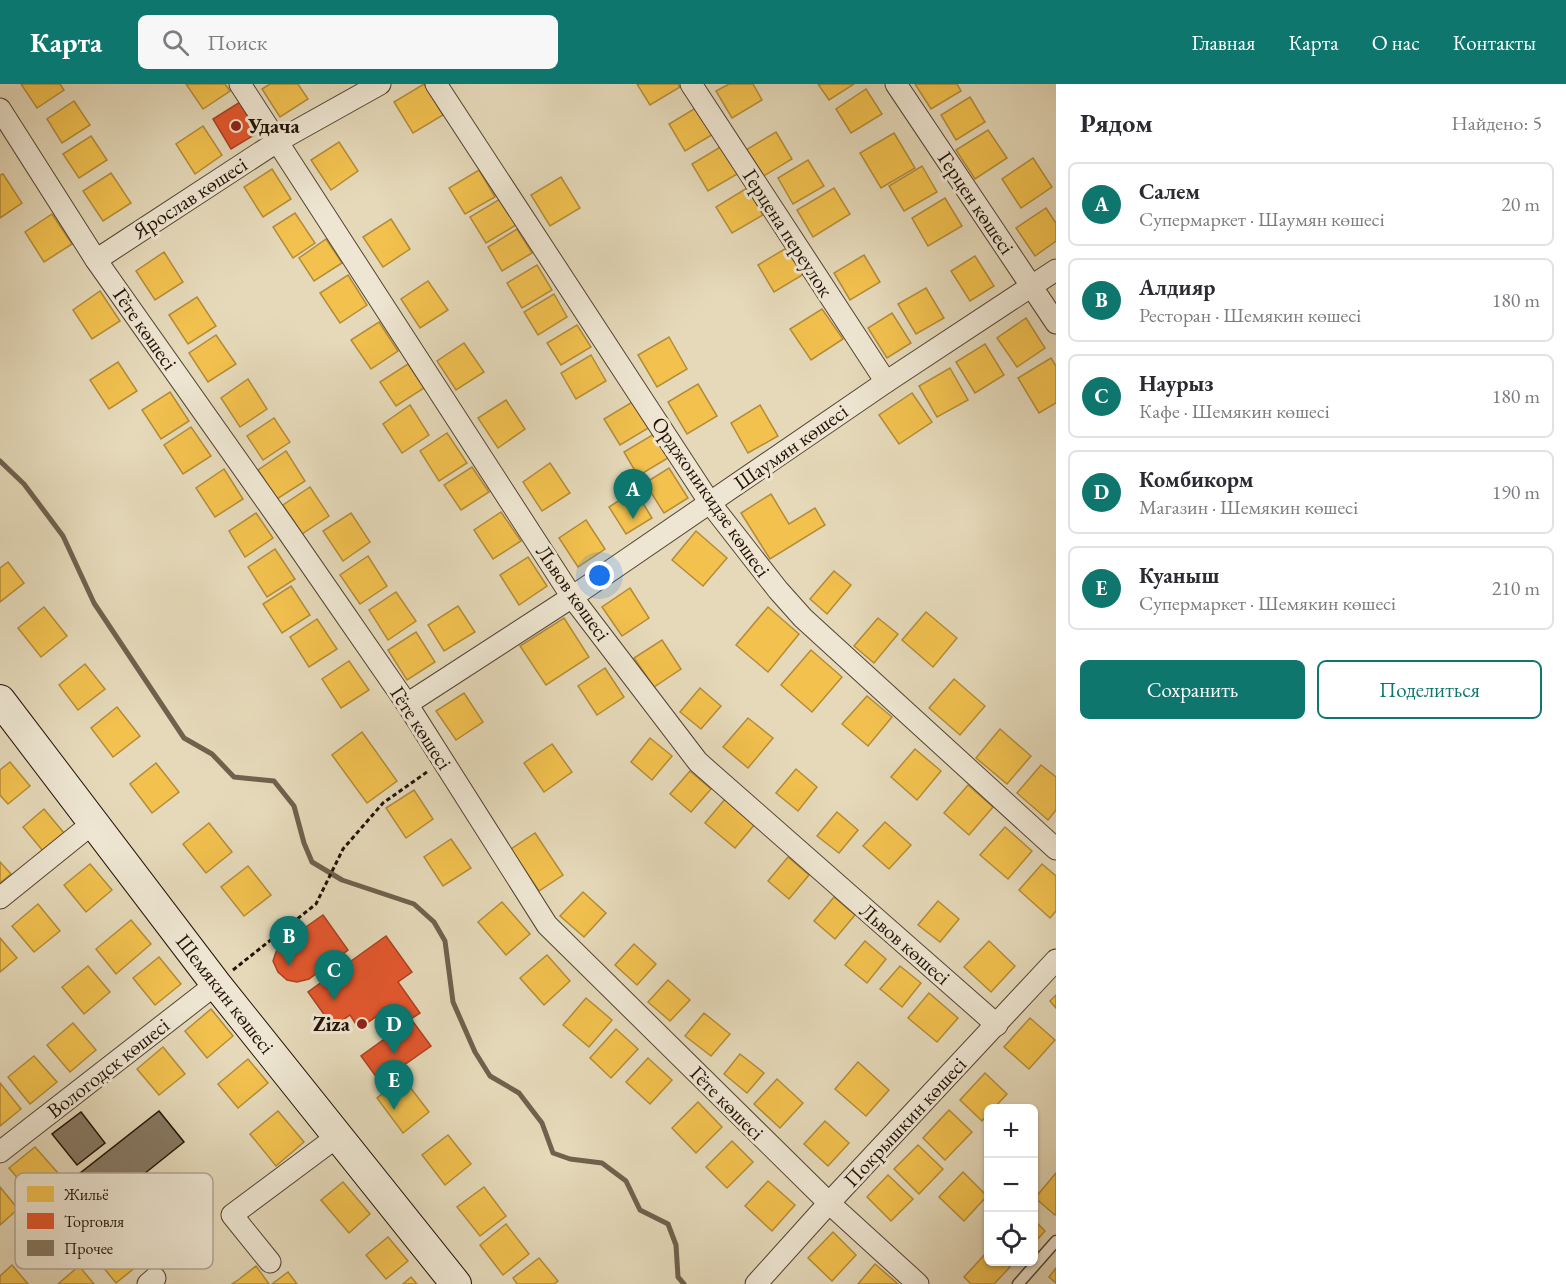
<!DOCTYPE html>
<html lang="ru">
<meta charset="utf-8">
<style>
body{margin:0;font-family:"EB Garamond",serif;background:#f7f7f7;color:#2b2b33}
.controls{position:absolute;right:18px;bottom:18px;display:grid;overflow:hidden;border-radius:9px;box-shadow:0 2px 4px #0004}
.controls button{width:54px;height:54px;display:grid;place-items:center;padding:0;border:0;border-bottom:2px solid #e1e1e2;background:#fff;color:#2b2b33;font:30px sans-serif}
.you{position:absolute;left:600px;top:492px;width:21px;height:21px;margin:-15px;border:4px solid #fff;border-radius:50%;background:#1a73e8;box-shadow:0 0 0 9px #1a73e833}
.badge{display:grid;place-items:center;width:39px;height:39px;border-radius:50%;background:#0f766e;color:#fff;font-size:20px;font-weight:700}
.pin{position:absolute;translate:-50% -50px;filter:drop-shadow(0 2px 3px #0008)}
.pin::after{content:'';position:absolute;top:32px;width:21px;height:18px;background:inherit;clip-path:polygon(0 0,100% 0,50% 100%)}
.list{margin:0;padding:0;list-style:none}
h2{display:flex;justify-content:space-between;align-items:center;height:78px;margin:0;padding:0 24px;font-size:26px}
h2 small{font-size:20px;font-weight:400;color:#7c7c81}
.list li{display:grid;grid-template-columns:39px 1fr auto;gap:18px;align-items:center;box-sizing:border-box;height:84px;margin:0 12px 12px;padding:0 12px;border:2px solid #e1e1e2;border-radius:9px}
.list b{display:block;font-size:22px;white-space:nowrap}
.list p{margin:0;font-size:20px;white-space:nowrap;color:#7c7c81}
.list em{font-size:20px;font-style:normal;color:#7c7c81}
.actions{display:flex;gap:12px;padding:18px 24px}
.actions a{flex:1;padding:14px 0;border:2px solid #0f766e;border-radius:9px;text-align:center;font-size:21px;color:#0f766e}
.actions .main{background:#0f766e;color:#fff}
.icon{flex:none;width:33px;height:33px;fill:none;stroke:currentColor;stroke-width:2;stroke-linecap:round;stroke-linejoin:round}
.map{position:relative;flex:none;width:1056px;height:1200px;overflow:hidden}
header{display:flex;align-items:center;gap:36px;box-sizing:border-box;height:84px;padding:0 30px;background:#0f766e;color:#fff}
header strong{font-size:28px}
nav{display:flex;gap:33px;margin-inline-start:auto;font-size:21px}
.search{width:420px;height:54px;background:#f7f7f7;display:flex;align-items:center;gap:15px;box-sizing:border-box;padding:0 21px;border-radius:9px;color:#7c7c81;font-size:22px}
main{display:flex}
aside{flex:1;background:#fff}
.map>svg:first-child{display:block}
.homes{fill:#f2c14e;stroke:#b48c38;stroke-width:1.5}
.shops{fill:#e4572e;stroke:#aa4222;stroke-width:1.5}
.lines{fill:none;stroke-linecap:round;stroke-linejoin:round}
.stream{stroke:#6f614d;stroke-width:5}
.building{fill:#877963;stroke:#221206;stroke-width:1.5}
.lane-casing{stroke:#534433;stroke-width:13}
.street-casing{stroke:#534433;stroke-width:23}
.secondary-casing{stroke:#221206;stroke-width:32}
.path{stroke:#221206;stroke-width:3;stroke-dasharray:4.5 3;stroke-linecap:butt}
.lane{stroke:#eee6d2;stroke-width:10}
.street{stroke:#eee6d2;stroke-width:21}
.secondary{stroke:#eee6d2;stroke-width:30}
.poi-dot{fill:#8f2418;stroke:#eee6d2;stroke-width:2}
.labels{text-anchor:middle;stroke-width:6;stroke-linejoin:round;paint-order:stroke}
.poi-label{font-size:21px;font-weight:bold;fill:#221206;stroke:#eee6d2;text-anchor:start}
.street-label{font-size:21px;fill:#221206;stroke:#eee6d2}
.key{fill:#eee6d2;stroke:#b1a695;stroke-width:1.5}
.key-label{font-size:16px;fill:#221206}
</style>
<header>
<strong>Карта</strong>
<div class="search"><svg class="icon" aria-label="search" viewBox="0 0 24 24"><circle cx="10" cy="10" r="6"/><path d="M15 15l6 6"/></svg>Поиск</div>
<nav><a>Главная</a><a>Карта</a><a>О нас</a><a>Контакты</a></nav>
</header>
<main>
<div class="map">
<svg width="1056" height="1200" viewBox="0 0 1056 1200">
<rect width="100%" height="100%" fill="#e5d9b9"/>
<filter id="stains"><feTurbulence type="fractalNoise" baseFrequency=".00333" numOctaves="4"/><feColorMatrix values="0 0 0 0 .2 0 0 0 0 .09 0 0 0 0 .02 0 0 0 .5 -.17"/></filter>
<radialGradient id="worn" r=".72"><stop offset=".6" stop-color="#630" stop-opacity="0"/><stop offset="1" stop-color="#630" stop-opacity=".3"/></radialGradient>
<g class="homes">
<polygon points="21,0 60,0 64,6 37,24"/>
<polygon points="186,0 225,0 230,7 203,25"/>
<polygon points="270,0 298,0 308,15 280,33 262,5"/>
<polygon points="424,0 443,31 413,49 394,18"/>
<polygon points="637,0 678,0 680,3 650,21"/>
<polygon points="729,0 753,0 762,16 732,34 716,7"/>
<polygon points="818,0 854,0 829,16"/>
<polygon points="915,0 957,0 961,7 931,25"/>
<polygon points="866,5 882,30 851,49 836,25"/>
<polygon points="970,13 985,38 956,56 941,31"/>
<polygon points="74,17 90,41 62,59 47,35"/>
<polygon points="699,22 715,49 685,67 669,40"/>
<polygon points="203,42 222,71 195,90 176,60"/>
<polygon points="988,46 1007,74 975,95 956,66"/>
<polygon points="776,48 792,75 762,93 746,66"/>
<polygon points="894,49 915,84 881,104 860,69"/>
<polygon points="91,52 107,76 79,94 63,70"/>
<polygon points="339,58 358,87 331,106 311,76"/>
<polygon points="722,62 739,89 708,107 692,80"/>
<polygon points="1033,74 1052,103 1021,124 1002,95"/>
<polygon points="808,76 824,102 793,120 778,94"/>
<polygon points="922,82 937,108 904,127 889,102"/>
<polygon points="272,85 291,115 263,133 244,103"/>
<polygon points="479,86 495,113 465,130 449,104"/>
<polygon points="111,89 131,119 103,137 83,107"/>
<polygon points="3,90 22,119 0,134 0,91"/>
<polygon points="561,93 580,124 550,142 531,111"/>
<polygon points="747,104 763,131 732,149 716,123"/>
<polygon points="834,104 850,130 813,153 797,126"/>
<polygon points="945,114 962,142 928,162 912,134"/>
<polygon points="500,115 516,141 486,159 470,133"/>
<polygon points="1046,124 1056,139 1056,157 1035,172 1016,144"/>
<polygon points="295,129 315,159 293,174 273,143"/>
<polygon points="52,130 72,160 44,178 25,148"/>
<polygon points="391,135 410,165 383,183 363,153"/>
<polygon points="517,145 532,169 502,187 488,163"/>
<polygon points="326,155 342,179 314,197 299,174"/>
<polygon points="788,163 804,190 774,208 758,181"/>
<polygon points="164,168 183,198 155,216 136,187"/>
<polygon points="864,171 880,198 850,216 834,189"/>
<polygon points="975,172 994,202 970,217 951,187"/>
<polygon points="537,181 552,206 522,224 507,199"/>
<polygon points="348,191 367,221 340,239 320,209"/>
<polygon points="428,197 448,226 420,244 401,215"/>
<polygon points="926,204 944,234 916,250 898,220"/>
<polygon points="100,207 120,237 92,255 73,226"/>
<polygon points="554,210 567,233 538,251 524,228"/>
<polygon points="197,213 216,242 188,260 169,231"/>
<polygon points="822,225 843,255 811,276 790,245"/>
<polygon points="892,229 911,259 887,274 868,244"/>
<polygon points="1026,234 1045,264 1017,283 997,254"/>
<polygon points="379,238 398,267 371,285 351,256"/>
<polygon points="577,241 591,263 561,281 547,259"/>
<polygon points="216,251 236,280 208,298 189,269"/>
<polygon points="669,253 687,285 657,303 638,271"/>
<polygon points="464,259 484,288 456,306 437,277"/>
<polygon points="985,260 1004,291 975,309 956,278"/>
<polygon points="591,271 606,297 576,315 561,289"/>
<polygon points="1051,274 1056,282 1056,319 1039,329 1018,294"/>
<polygon points="118,278 137,307 109,325 90,296"/>
<polygon points="408,280 424,304 396,322 380,298"/>
<polygon points="950,284 968,316 937,333 919,302"/>
<polygon points="248,295 267,325 240,343 221,314"/>
<polygon points="698,300 717,332 687,350 668,318"/>
<polygon points="170,308 189,337 161,355 142,326"/>
<polygon points="912,309 932,338 899,360 879,331"/>
<polygon points="506,316 525,345 498,364 478,334"/>
<polygon points="634,317 650,343 620,361 604,335"/>
<polygon points="410,321 429,351 402,369 383,340"/>
<polygon points="760,321 778,352 748,369 731,339"/>
<polygon points="274,334 290,358 263,376 247,352"/>
<polygon points="191,343 211,372 183,390 164,361"/>
<polygon points="447,349 467,379 439,397 420,367"/>
<polygon points="654,350 668,374 638,392 624,368"/>
<polygon points="286,367 305,397 277,415 258,386"/>
<polygon points="550,379 570,409 542,427 523,398"/>
<polygon points="472,383 489,408 461,426 444,401"/>
<polygon points="669,384 688,414 664,429 645,399"/>
<polygon points="224,385 243,415 215,433 196,404"/>
<polygon points="310,403 329,432 302,450 283,421"/>
<polygon points="635,406 652,434 626,450 609,423"/>
<polygon points="771,410 789,440 815,424 825,441 770,475 741,429"/>
<polygon points="501,428 521,457 493,475 474,446"/>
<polygon points="256,429 273,454 245,473 229,447"/>
<polygon points="351,429 370,458 343,477 323,447"/>
<polygon points="586,436 605,465 578,483 559,454"/>
<polygon points="696,447 727,474 703,502 672,476"/>
<polygon points="275,465 295,495 267,513 248,483"/>
<polygon points="368,472 387,502 360,520 340,491"/>
<polygon points="528,473 547,502 519,521 500,491"/>
<polygon points="8,478 24,499 0,518 0,484"/>
<polygon points="834,487 851,501 827,530 810,515"/>
<polygon points="291,502 310,531 282,549 263,520"/>
<polygon points="630,504 649,534 622,552 602,523"/>
<polygon points="396,508 416,537 388,556 369,526"/>
<polygon points="458,522 475,548 444,567 428,541"/>
<polygon points="44,523 67,552 41,573 18,544"/>
<polygon points="768,523 799,550 768,588 736,561"/>
<polygon points="926,528 957,554 933,583 902,556"/>
<polygon points="564,534 589,573 546,601 520,562"/>
<polygon points="878,534 898,550 874,579 854,562"/>
<polygon points="317,535 337,565 309,583 290,553"/>
<polygon points="416,548 435,578 407,596 388,566"/>
<polygon points="662,556 681,585 654,603 634,574"/>
<polygon points="811,566 842,593 812,628 781,601"/>
<polygon points="349,577 369,606 341,624 322,595"/>
<polygon points="85,580 105,605 78,626 59,601"/>
<polygon points="605,584 624,613 597,631 578,602"/>
<polygon points="954,595 985,622 960,651 929,624"/>
<polygon points="700,604 721,622 701,645 680,628"/>
<polygon points="464,609 483,638 456,656 436,627"/>
<polygon points="867,612 892,633 868,662 842,640"/>
<polygon points="117,623 140,652 113,673 91,644"/>
<polygon points="748,634 773,654 748,684 723,663"/>
<polygon points="1000,645 1031,672 1007,700 976,674"/>
<polygon points="362,648 397,697 367,719 332,671"/>
<polygon points="650,654 672,672 652,696 631,678"/>
<polygon points="552,660 572,688 544,708 524,679"/>
<polygon points="915,665 941,687 917,716 891,693"/>
<polygon points="10,678 30,702 8,720 0,711 0,686"/>
<polygon points="156,679 179,708 152,729 130,700"/>
<polygon points="1041,681 1056,693 1056,726 1048,736 1017,709"/>
<polygon points="796,685 817,703 798,727 776,709"/>
<polygon points="690,687 711,705 691,728 670,710"/>
<polygon points="968,701 993,723 969,751 944,729"/>
<polygon points="414,706 433,735 406,754 386,724"/>
<polygon points="725,715 755,740 735,764 705,739"/>
<polygon points="44,725 64,749 43,767 23,743"/>
<polygon points="837,728 858,746 839,769 817,752"/>
<polygon points="885,738 911,761 889,785 863,762"/>
<polygon points="209,739 232,768 206,789 183,760"/>
<polygon points="1005,743 1032,767 1008,795 980,771"/>
<polygon points="535,749 563,791 539,807 511,765"/>
<polygon points="451,755 471,784 443,802 424,773"/>
<polygon points="788,773 809,791 789,815 768,797"/>
<polygon points="0,778 11,790 0,799"/>
<polygon points="90,780 112,806 86,828 64,801"/>
<polygon points="1042,780 1056,792 1056,827 1050,834 1019,806"/>
<polygon points="248,782 271,811 244,832 221,803"/>
<polygon points="583,808 606,829 584,853 560,832"/>
<polygon points="834,813 855,831 835,855 814,837"/>
<polygon points="938,817 959,835 940,858 918,841"/>
<polygon points="502,818 530,850 506,871 478,838"/>
<polygon points="38,820 60,847 34,868 12,842"/>
<polygon points="131,836 151,860 116,890 96,865"/>
<polygon points="0,854 17,874 0,888"/>
<polygon points="865,857 886,875 867,899 845,881"/>
<polygon points="989,857 1015,882 991,908 964,883"/>
<polygon points="634,860 656,880 637,901 615,881"/>
<polygon points="547,871 570,897 544,921 520,894"/>
<polygon points="159,873 181,900 155,921 133,894"/>
<polygon points="88,882 110,908 84,930 62,903"/>
<polygon points="900,882 921,899 902,923 880,905"/>
<polygon points="668,896 690,916 670,937 648,918"/>
<polygon points="929,909 958,934 937,958 908,934"/>
<polygon points="1056,911 1056,924 1050,917"/>
<polygon points="586,914 612,936 589,963 563,941"/>
<polygon points="211,925 233,952 207,974 185,947"/>
<polygon points="704,929 730,950 711,972 685,952"/>
<polygon points="1030,934 1055,956 1029,985 1004,963"/>
<polygon points="73,939 96,966 70,988 47,961"/>
<polygon points="616,945 638,965 611,994 590,974"/>
<polygon points="163,963 185,990 159,1011 137,985"/>
<polygon points="740,970 764,989 747,1009 724,990"/>
<polygon points="34,972 57,998 30,1020 8,993"/>
<polygon points="648,974 672,996 650,1020 626,998"/>
<polygon points="248,975 268,999 238,1024 218,1000"/>
<polygon points="858,978 889,1006 866,1032 835,1005"/>
<polygon points="985,989 1007,1010 994,1024 988,1024 988,1030 982,1037 960,1016"/>
<polygon points="403,994 429,1028 403,1049 377,1014"/>
<polygon points="777,995 803,1019 780,1044 754,1020"/>
<polygon points="0,999 21,1025 0,1042"/>
<polygon points="698,1018 722,1043 696,1069 672,1044"/>
<polygon points="949,1026 972,1048 945,1076 923,1054"/>
<polygon points="278,1027 304,1058 276,1082 250,1050"/>
<polygon points="825,1037 849,1059 828,1082 804,1060"/>
<polygon points="448,1051 471,1080 445,1101 422,1071"/>
<polygon points="732,1057 753,1078 727,1104 706,1083"/>
<polygon points="918,1061 943,1085 919,1110 894,1085"/>
<polygon points="35,1063 58,1089 32,1111 9,1084"/>
<polygon points="963,1088 987,1112 964,1137 939,1113"/>
<polygon points="1056,1089 1056,1130 1055,1131 1035,1114"/>
<polygon points="888,1091 913,1115 891,1137 867,1113"/>
<polygon points="768,1097 795,1121 772,1147 745,1122"/>
<polygon points="343,1098 370,1130 349,1149 321,1116"/>
<polygon points="0,1103 18,1125 0,1141"/>
<polygon points="484,1103 506,1132 480,1152 457,1123"/>
<polygon points="1034,1136 1045,1147 1034,1159"/>
<polygon points="506,1140 529,1170 503,1191 480,1161"/>
<polygon points="833,1148 856,1171 832,1197 808,1174"/>
<polygon points="120,1151 142,1178 116,1199 94,1172"/>
<polygon points="388,1153 408,1177 386,1195 366,1171"/>
<polygon points="988,1167 988,1178 1004,1178 1010,1183 994,1200 971,1200 964,1193"/>
<polygon points="539,1174 558,1197 554,1200 517,1200 513,1194"/>
<polygon points="875,1180 898,1200 858,1200"/>
<polygon points="12,1181 28,1200 0,1200 0,1192"/>
<polygon points="79,1182 94,1200 58,1200"/>
<polygon points="256,1182 269,1200 232,1200 238,1196"/>
<polygon points="1056,1184 1056,1199 1049,1193"/>
<polygon points="288,1188 297,1200 272,1200"/>
<polygon points="411,1193 417,1200 403,1200"/>
</g>
<g class="shops">
<polygon points="240,18 259,48 231,65 213,35"/>
<polygon points="323,831 348,866 309,895 297,898 287,896 278,888 273,877 276,868 283,859"/>
<polygon points="386,852 412,888 398,898 420,929 411,935 431,962 380,998 361,972 394,948 381,929 359,945 350,931 333,943 308,908"/>
</g>
<g class="lines">
<polyline class="stream" points="0,377 24,400 63,452 94,519 184,654 212,670 234,693 274,697 294,722 304,759 312,778 342,796 414,820 434,838 445,857 453,918 475,968 490,992 519,1009 542,1039 553,1069 570,1075 602,1079 626,1097 640,1126 668,1140 676,1161 678,1193 684,1200"/>
</g>
<g class="building">
<polygon points="159,1027 184,1058 104,1122 79,1090"/>
<polygon points="81,1028 105,1059 77,1081 52,1050"/>
</g>
<g class="lines">
<g class="lane-casing">
<polyline id="lane" points="1018,1200 1056,1157"/>
</g>
<g class="street-casing">
<g id="street">
<polyline points="240,0 572,513 698,678 997,941"/>
<polyline points="436,0 710,419 778,506 803,534 1056,765"/>
<polyline points="691,0 886,298"/>
<polyline points="896,0 1056,239"/>
<polyline points="0,25 96,176 286,445 407,620 547,841 829,1119 918,1200"/>
<polyline points="96,176 278,57 380,0"/>
<polyline points="407,620 572,513 886,298 1056,186"/>
<polyline points="0,814 93,739"/>
<polyline points="0,1068 216,900"/>
<polyline points="270,1178 232,1131 338,1052"/>
<polyline points="148,1200 155,1194"/>
<polyline points="756,1200 829,1119 1056,876"/>
</g>
</g>
<g class="secondary-casing">
<polyline id="secondary" points="0,616 216,900 456,1200"/>
</g>
<polyline class="path" points="233,886 316,820 343,765 383,719 427,688"/>
<use href="#lane" class="lane"/>
<use href="#street" class="street"/>
<use href="#secondary" class="secondary"/>
</g>
<g class="poi-dot">
<circle cx="236" cy="42" r="6"/>
<circle cx="362" cy="940" r="6"/>
</g>
<g class="labels">
<g class="poi-label">
<text x="248" y="49">Удача</text>
<text x="350" y="947" text-anchor="end">Ziza</text>
</g>
<g class="street-label">
<text transform="translate(190 114) rotate(-33)" y="7">Ярослав көшесі</text>
<text transform="translate(976 119) rotate(56)" y="7">Герцен көшесі</text>
<text transform="translate(788 149) rotate(57)" y="7">Герцена переулок</text>
<text transform="translate(145 245) rotate(55)" y="7">Гёте көшесі</text>
<text transform="translate(791 363) rotate(-35)" y="7">Шаумян көшесі</text>
<text transform="translate(711 413) rotate(55)" y="7">Орджоникидзе көшесі</text>
<text transform="translate(573 509) rotate(55)" y="7">Львов көшесі</text>
<text transform="translate(421 644) rotate(57)" y="7">Гёте көшесі</text>
<text transform="translate(905 860) rotate(41)" y="7">Львов көшесі</text>
<text transform="translate(225 910) rotate(52)" y="7">Шемякин көшесі</text>
<text transform="translate(108 984) rotate(-38)" y="7">Вологодск көшесі</text>
<text transform="translate(727 1019) rotate(45)" y="7">Гёте көшесі</text>
<text transform="translate(905 1038) rotate(-47)" y="7">Покрышкин көшесі</text>
</g>
</g>
<rect x="15" y="1089" width="198" height="96" rx="9" class="key"/>
<rect x="27" y="1102" width="27" height="16" fill="#f2c14e"/>
<rect x="27" y="1129" width="27" height="16" fill="#e4572e"/>
<rect x="27" y="1156" width="27" height="16" fill="#877963"/>
<g class="key-label">
<text x="64" y="1116">Жильё</text>
<text x="64" y="1143">Торговля</text>
<text x="64" y="1170">Прочее</text>
</g>
<rect width="100%" height="100%" filter="url(#stains)"/>
<rect width="100%" height="100%" fill="url(#worn)"/>
</svg>
<div class="controls">
<button>+</button>
<button>−</button>
<button><svg class="icon" aria-label="locate" viewBox="0 0 24 24"><circle cx="12" cy="12" r="6"/><path d="M12 2v4M12 18v4M2 12h4M18 12h4"/></svg></button>
</div>
<div class="you"></div>
<div class="pin badge" style="left:633px;top:435px">A</div>
<div class="pin badge" style="left:289px;top:882px">B</div>
<div class="pin badge" style="left:334px;top:916px">C</div>
<div class="pin badge" style="left:394px;top:970px">D</div>
<div class="pin badge" style="left:394px;top:1026px">E</div>
</div>
<aside>
<h2>Рядом<small>Найдено: 5</small></h2>
<ul class="list">
<li><span class="badge">A</span><div><b>Салем</b><p>Супермаркет · Шаумян көшесі</p></div><em>20 m</em></li>
<li><span class="badge">B</span><div><b>Алдияр</b><p>Ресторан · Шемякин көшесі</p></div><em>180 m</em></li>
<li><span class="badge">C</span><div><b>Наурыз</b><p>Кафе · Шемякин көшесі</p></div><em>180 m</em></li>
<li><span class="badge">D</span><div><b>Комбикорм</b><p>Магазин · Шемякин көшесі</p></div><em>190 m</em></li>
<li><span class="badge">E</span><div><b>Куаныш</b><p>Супермаркет · Шемякин көшесі</p></div><em>210 m</em></li>
</ul>
<div class="actions"><a class="main">Сохранить</a><a>Поделиться</a></div>
</aside>
</main>
